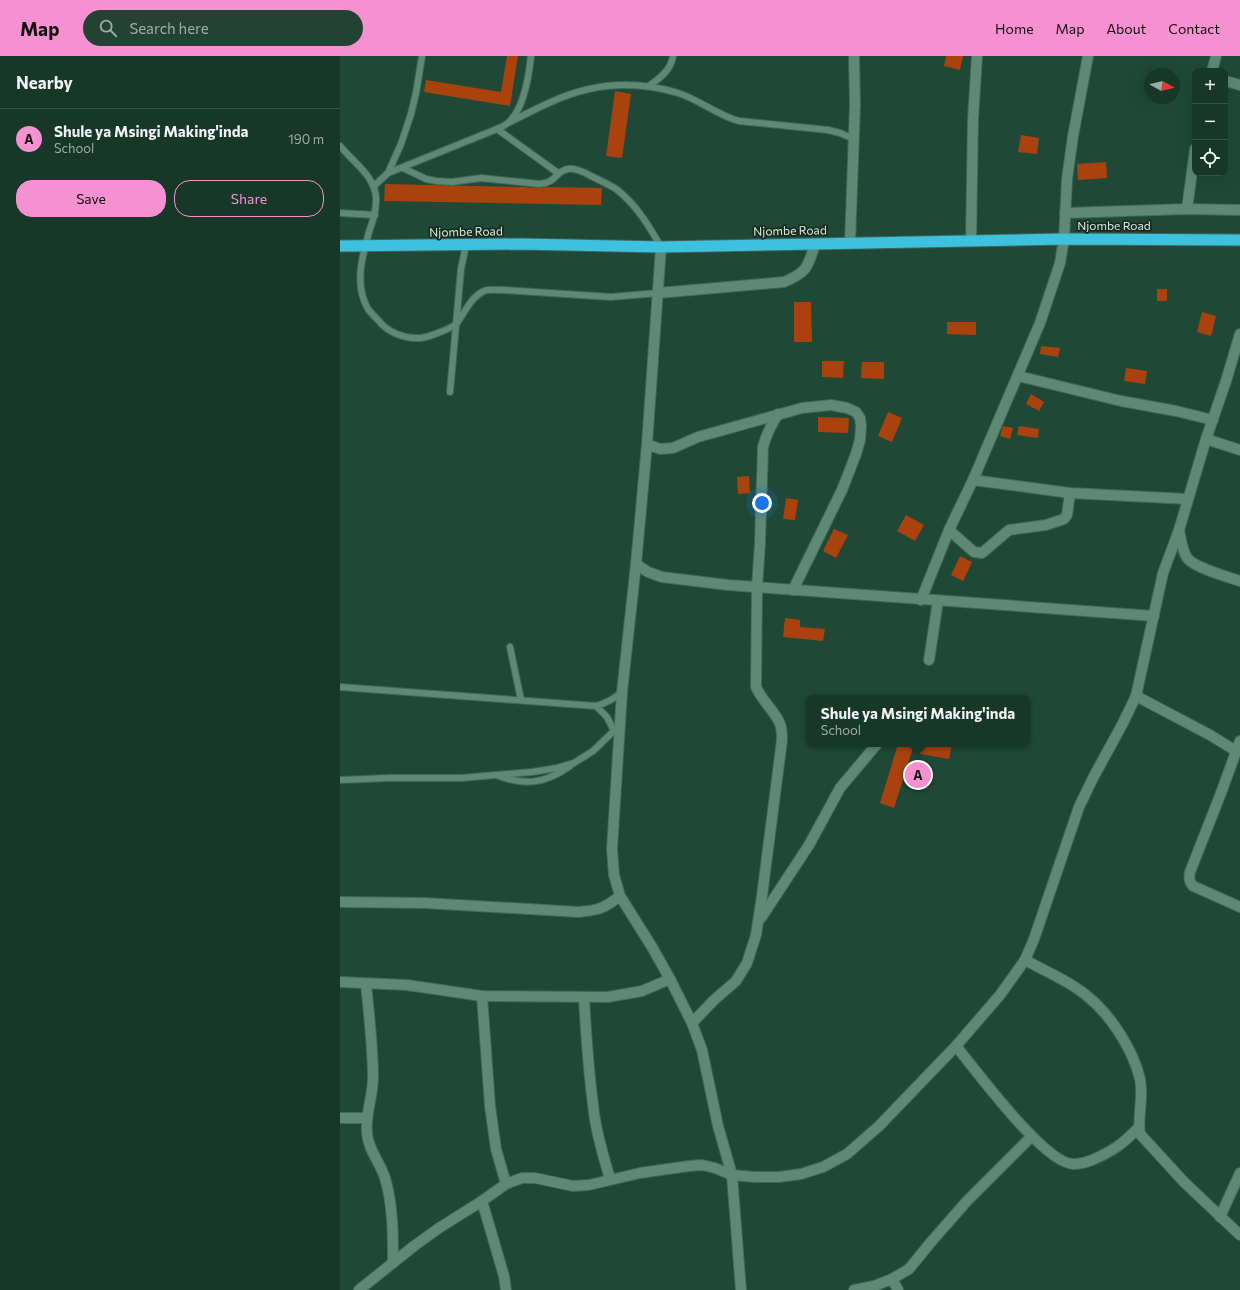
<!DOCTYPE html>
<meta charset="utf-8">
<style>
body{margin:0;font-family:Commissioner,sans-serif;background:#244234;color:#f1f3f6}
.controls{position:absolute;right:12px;top:12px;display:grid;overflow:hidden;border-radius:8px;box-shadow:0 4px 16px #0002}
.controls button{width:36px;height:36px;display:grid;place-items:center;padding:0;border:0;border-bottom:1px solid #365145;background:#173728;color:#f1f3f6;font:20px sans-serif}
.compass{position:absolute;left:804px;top:12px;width:36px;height:36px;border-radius:50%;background:#173728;box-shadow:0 4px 16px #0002;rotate:98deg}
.you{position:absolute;left:422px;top:447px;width:14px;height:14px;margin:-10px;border:3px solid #fff;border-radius:50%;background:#1a73e8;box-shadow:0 0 0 6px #1a73e833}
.badge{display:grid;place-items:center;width:26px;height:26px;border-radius:50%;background:#f590d1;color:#111;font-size:13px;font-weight:700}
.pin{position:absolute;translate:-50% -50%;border:2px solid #fff;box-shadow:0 1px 4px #0006}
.popup{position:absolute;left:466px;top:639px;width:224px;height:52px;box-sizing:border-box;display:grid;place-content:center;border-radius:8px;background:#173728;filter:drop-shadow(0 1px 3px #0005);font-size:13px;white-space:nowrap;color:#9eaca8}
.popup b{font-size:15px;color:#f1f3f6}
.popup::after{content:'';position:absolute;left:50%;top:100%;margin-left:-8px;border:8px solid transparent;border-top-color:#173728}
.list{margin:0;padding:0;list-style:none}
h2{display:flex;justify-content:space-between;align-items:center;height:52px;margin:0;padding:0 16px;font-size:17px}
h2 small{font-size:13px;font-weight:400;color:#9eaca8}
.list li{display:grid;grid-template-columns:26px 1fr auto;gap:12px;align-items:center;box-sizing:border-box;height:60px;padding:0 16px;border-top:1px solid #365145}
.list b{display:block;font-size:15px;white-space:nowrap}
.list p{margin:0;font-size:13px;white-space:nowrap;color:#9eaca8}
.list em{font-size:13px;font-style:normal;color:#9eaca8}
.actions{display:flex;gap:8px;padding:12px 16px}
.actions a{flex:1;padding:9px 0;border:1px solid #f590d1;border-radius:16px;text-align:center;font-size:14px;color:#f590d1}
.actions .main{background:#f590d1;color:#111}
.icon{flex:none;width:22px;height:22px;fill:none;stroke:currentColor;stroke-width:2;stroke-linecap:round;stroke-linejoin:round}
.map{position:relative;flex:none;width:900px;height:1234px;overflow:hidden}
header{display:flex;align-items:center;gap:24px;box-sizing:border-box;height:56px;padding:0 20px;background:#f590d1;color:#111}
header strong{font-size:19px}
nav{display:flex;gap:22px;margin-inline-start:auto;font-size:14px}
.search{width:280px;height:36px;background:#244234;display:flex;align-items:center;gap:10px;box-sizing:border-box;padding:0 14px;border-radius:22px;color:#9eaca8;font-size:15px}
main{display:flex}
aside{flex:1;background:#173728}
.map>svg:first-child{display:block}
.building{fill:#aa420e}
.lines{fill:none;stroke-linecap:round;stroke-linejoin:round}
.service-casing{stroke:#416758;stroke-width:8}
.minor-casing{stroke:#416758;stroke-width:12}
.trunk-casing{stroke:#416758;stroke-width:13}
.service{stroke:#5e8974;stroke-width:6}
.minor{stroke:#5e8974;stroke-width:10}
.trunk{stroke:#3ec1df;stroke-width:11}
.labels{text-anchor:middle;stroke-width:3.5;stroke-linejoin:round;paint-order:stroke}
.street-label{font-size:12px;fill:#d6ede0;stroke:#192a21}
</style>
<header>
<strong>Map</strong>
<div class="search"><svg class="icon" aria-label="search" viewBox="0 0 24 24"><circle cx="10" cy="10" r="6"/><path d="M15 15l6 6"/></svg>Search here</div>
<nav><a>Home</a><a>Map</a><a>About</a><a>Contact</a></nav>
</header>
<main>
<aside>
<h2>Nearby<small></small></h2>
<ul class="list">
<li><span class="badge">A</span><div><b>Shule ya Msingi Making'inda</b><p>School</p></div><em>190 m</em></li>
</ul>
<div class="actions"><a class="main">Save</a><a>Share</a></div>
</aside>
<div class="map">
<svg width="900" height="1234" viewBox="0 0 900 1234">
<rect width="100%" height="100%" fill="#1f4936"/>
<g class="building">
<polygon points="167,0 178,0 170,50 84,36 86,24 161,36"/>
<polygon points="606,0 623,0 620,14 604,10"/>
<polygon points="275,35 291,38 282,102 266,100"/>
<polygon points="681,79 699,82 697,98 678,96"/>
<polygon points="766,106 767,122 738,124 737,108"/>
<polygon points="45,128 181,131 199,132 207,131 262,132 261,149 44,145"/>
<rect x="817" y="233" width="10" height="12"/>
<polygon points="454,246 471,246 472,286 454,286"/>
<polygon points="862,256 876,260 871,280 857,276"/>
<polygon points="607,266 636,266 636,279 607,278"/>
<polygon points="701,290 720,292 718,301 700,298"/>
<polygon points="482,305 504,305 503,322 482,321"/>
<polygon points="522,306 544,306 544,323 521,322"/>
<polygon points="786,312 807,315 805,328 784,325"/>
<polygon points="691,338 704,346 699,355 686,348"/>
<polygon points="548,356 562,362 552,386 538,380"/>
<polygon points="478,361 509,362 508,377 478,376"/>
<polygon points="663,370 673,372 670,383 660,380"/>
<polygon points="679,370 699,373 698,382 677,379"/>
<polygon points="409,420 410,437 398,438 397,421"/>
<polygon points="446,442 458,444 455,464 443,463"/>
<polygon points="566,459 584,469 575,485 557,475"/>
<polygon points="494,473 508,479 496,502 483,495"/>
<polygon points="620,500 632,506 623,525 611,519"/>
<polygon points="445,562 460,564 460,571 485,573 483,585 443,581"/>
<polygon points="558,688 573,692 554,752 540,747"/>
<polygon points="576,688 612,688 609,703 575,697"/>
</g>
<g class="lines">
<g class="service-casing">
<g id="service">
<path d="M309,30c11,-8 22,-16 24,-30"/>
<path d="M170,66c14,-7 27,-14 41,-20 41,-19 84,-22 127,-9 22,7 39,22 61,28l89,9 12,3 14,6"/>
<polyline points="157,73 218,117"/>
<path d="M0,90c13,16 34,29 36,51 1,12 -3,24 -7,35 -7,25 -15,53 -1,77 3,4 7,8 10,11 10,13 27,19 43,18 8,-1 32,-10 36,-15 8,-11 14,-26 27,-32 5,-2 13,-1 19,-1l108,7 47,-4"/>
<path d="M63,112l23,11 10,2 16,1 29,-4 58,6c18,-1 16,-13 29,-15 8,-1 16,3 23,7 8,4 17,8 25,13 20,15 33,37 45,58"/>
<path d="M48,117l109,-44c4,-2 10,-4 13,-8 14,-14 19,-46 21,-65"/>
<polyline points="34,130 48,117 61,88 71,58 76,37 82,0"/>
<polyline points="0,157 35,159"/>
<polyline points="110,336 121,213 126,189"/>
<polyline points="170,591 181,644"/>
<path d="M0,631l256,19c11,-3 17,-7 26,-14"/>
<polyline points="256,650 267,661 274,675"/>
<path d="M156,719c28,11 49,9 74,-9"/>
<polyline points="0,724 49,722 121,722 192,716 217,712 234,707 253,695 279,670"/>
</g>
</g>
<g class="minor-casing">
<g id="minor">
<polyline points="872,15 876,0"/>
<polyline points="885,25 900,29"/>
<polyline points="847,153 855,93"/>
<polyline points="725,157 847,153 900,154"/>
<polyline points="631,184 633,63 637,0"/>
<polyline points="510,187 515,49 514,0"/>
<polyline points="321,191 307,388 296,508 282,636 272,793 274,819 280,840 312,891 330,923 352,967 362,994 378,1070 392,1119 401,1234"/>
<path d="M318,237l126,-11c24,-10 24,-16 31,-38"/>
<polyline points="678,320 781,345 836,355 873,364"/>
<polyline points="866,383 900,394"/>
<polyline points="307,388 320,393 333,392 358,381 462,352 491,349 507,352 516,356 520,362 521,370 520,384 516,398 502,434 453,534"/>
<polyline points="633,424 730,437 848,443"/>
<polyline points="609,474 634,496 642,497 669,474 706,469 724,463 727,459 730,437"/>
<path d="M839,474c2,9 3,22 9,29 8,9 40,18 52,22"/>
<polyline points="296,508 308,516 322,521 388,529 814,560"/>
<polyline points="581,544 609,474 633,424 700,267 720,207 724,183 727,123 733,80 748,0"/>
<polyline points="589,604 598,545"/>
<polyline points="796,640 870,679 896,695"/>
<path d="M900,685l-19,52 -31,79c-1,6 -1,10 3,14l47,21"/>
<path d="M0,846l85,1 154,9c20,-2 24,-3 41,-16"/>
<polyline points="421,862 469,789 500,732 537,688"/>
<path d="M685,904c20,11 44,21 61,35 24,19 47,54 54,84 4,19 -3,37 0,55l44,48 56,53"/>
<polyline points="0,926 67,929 142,940 268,941 302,935 330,923"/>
<path d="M26,928c3,31 7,63 7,94 0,18 -8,36 -6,55 1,17 13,29 18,45 8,27 8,56 8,85"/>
<polyline points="142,940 150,1050 156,1093 166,1128"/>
<path d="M244,941c2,39 5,78 10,116 3,23 10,45 16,66"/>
<path d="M352,967l22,-23 22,-19 11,-18 9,-28 6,-39 20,-156c0,-5 0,-11 -2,-16 -5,-13 -18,-23 -24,-37l1,-100 3,-44 3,-96c3,-12 8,-22 15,-33"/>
<path d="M616,990c19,23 90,120 118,118 6,0 13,-2 18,-4 21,-9 31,-16 47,-33"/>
<polyline points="0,1062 27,1062"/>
<polyline points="142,1145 164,1220 166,1234"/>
<polyline points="880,1161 900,1117"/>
<polyline points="552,1223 558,1234"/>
<polyline points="19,1234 74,1190 99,1172 142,1145 166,1128 182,1122 195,1122 233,1130 249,1129 300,1117 349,1110 362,1109 375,1112 392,1119 414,1121 439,1121 461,1118 483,1111 507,1098 539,1070 616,990 660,939 685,904 694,883 739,751 753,722 783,667 796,640 823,517 839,474 866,383 886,325 900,278"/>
<polyline points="514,1234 534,1230 552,1223 569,1213 591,1186 627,1145 691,1081"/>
</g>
</g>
<g class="trunk-casing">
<polyline id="trunk" points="0,190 181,188 321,191 724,183 900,184"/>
</g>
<use href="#service" class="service"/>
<use href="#minor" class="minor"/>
<use href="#trunk" class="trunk"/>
</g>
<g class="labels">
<g class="street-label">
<text x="774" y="174">Njombe Road</text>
<text transform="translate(450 175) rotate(-1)" y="4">Njombe Road</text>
<text transform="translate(126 176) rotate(-1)" y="4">Njombe Road</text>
</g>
</g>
</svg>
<div class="controls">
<button>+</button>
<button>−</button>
<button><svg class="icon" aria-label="locate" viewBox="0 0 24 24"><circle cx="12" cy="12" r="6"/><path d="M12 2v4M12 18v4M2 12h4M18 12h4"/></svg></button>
</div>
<svg class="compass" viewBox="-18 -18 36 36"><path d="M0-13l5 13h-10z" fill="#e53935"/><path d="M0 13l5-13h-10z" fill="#9eaca8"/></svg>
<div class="you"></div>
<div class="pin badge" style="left:578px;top:719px">A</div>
<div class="popup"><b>Shule ya Msingi Making'inda</b>School</div>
</div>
</main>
